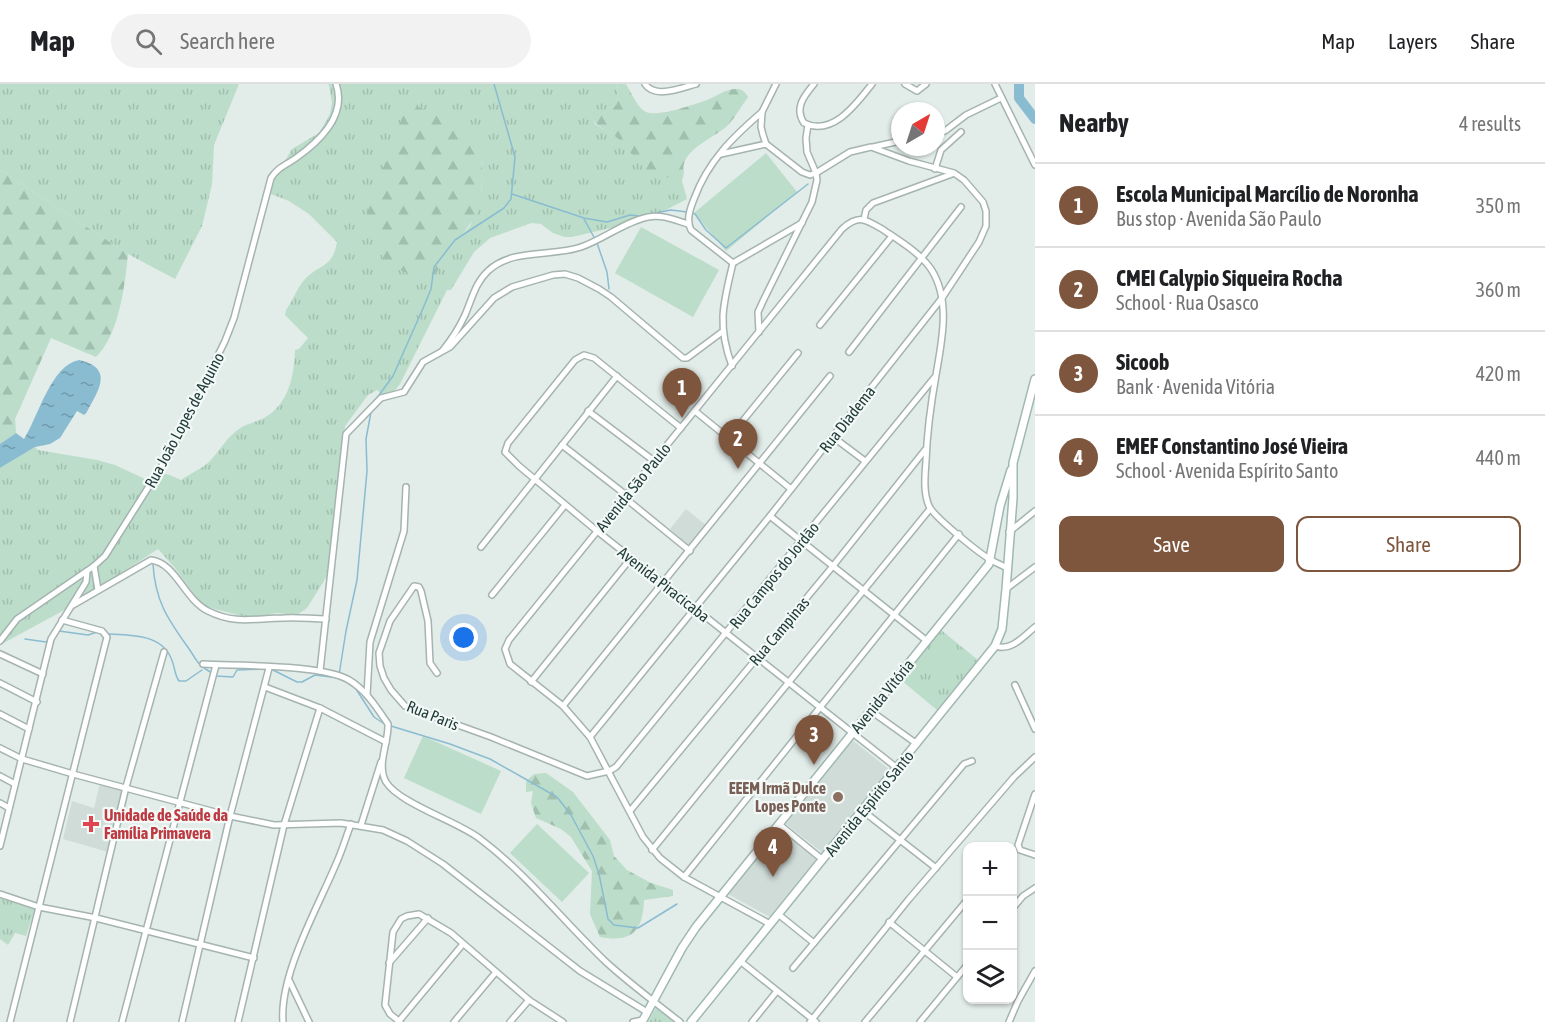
<!DOCTYPE html>
<meta charset="utf-8">
<style>
body{margin:0;font-family:"Asap Condensed",sans-serif;background:#f2f2f2;color:#202124}
.controls{position:absolute;right:18px;bottom:18px;display:grid;overflow:hidden;border-radius:12px;box-shadow:0 2px 4px #0004}
.controls button{width:54px;height:54px;display:grid;place-items:center;padding:0;border:0;border-bottom:2px solid #e0e0e0;background:#fff;color:#202124;font:30px sans-serif}
.compass{position:absolute;left:891px;top:18px;width:54px;height:54px;border-radius:50%;background:#fff;box-shadow:0 2px 4px #0004;rotate:39deg}
.you{position:absolute;left:464px;top:554px;width:21px;height:21px;margin:-15px;border:4px solid #fff;border-radius:50%;background:#1a73e8;box-shadow:0 0 0 9px #1a73e833}
.badge{display:grid;place-items:center;width:39px;height:39px;border-radius:50%;background:#7e553d;color:#fff;font-size:20px;font-weight:700}
.pin{position:absolute;translate:-50% -50px;filter:drop-shadow(0 2px 3px #0008)}
.pin::after{content:'';position:absolute;top:32px;width:21px;height:18px;background:inherit;clip-path:polygon(0 0,100% 0,50% 100%)}
.list{margin:0;padding:0;list-style:none}
h2{display:flex;justify-content:space-between;align-items:center;height:78px;margin:0;padding:0 24px;font-size:26px}
h2 small{font-size:20px;font-weight:400;color:#757577}
.list li{display:grid;grid-template-columns:39px 1fr auto;gap:18px;align-items:center;box-sizing:border-box;height:84px;padding:0 24px;border-top:2px solid #e0e0e0}
.list b{display:block;font-size:22px;white-space:nowrap}
.list p{margin:0;font-size:20px;white-space:nowrap;color:#757577}
.list em{font-size:20px;font-style:normal;color:#757577}
.actions{display:flex;gap:12px;padding:18px 24px}
.actions a{flex:1;padding:14px 0;border:2px solid #7e553d;border-radius:12px;text-align:center;font-size:21px;color:#7e553d}
.actions .main{background:#7e553d;color:#fff}
.icon{flex:none;width:33px;height:33px;fill:none;stroke:currentColor;stroke-width:2;stroke-linecap:round;stroke-linejoin:round}
.map{position:relative;flex:none;width:1035px;height:938px;overflow:hidden}
header{display:flex;align-items:center;gap:36px;box-sizing:border-box;height:84px;padding:0 30px;background:#fff;border-bottom:2px solid #e0e0e0}
header strong{font-size:28px}
nav{display:flex;gap:33px;margin-inline-start:auto;font-size:21px}
.search{width:420px;height:54px;background:#f2f2f2;display:flex;align-items:center;gap:15px;box-sizing:border-box;padding:0 21px;border-radius:33px;color:#757577;font-size:22px}
main{display:flex}
aside{flex:1;background:#fff}
.map>svg:first-child{display:block}
.built{fill:#d0dcd8}
.grass{fill:url(#grass-tufts);fill-rule:evenodd}
.forest{fill:url(#forest-firs)}
.garden{fill:#bbddc9}
.water{fill:url(#water-ripples)}
.lines{fill:none;stroke-linecap:round;stroke-linejoin:round}
.stream{stroke:#8abcd1;stroke-width:1.5}
.river{stroke:#8abcd1;stroke-width:10}
.street-casing{stroke:#a5b4b1;stroke-width:8}
.secondary-casing{stroke:#a0b8b3;stroke-width:10}
.street{stroke:#fff;stroke-width:5}
.secondary{stroke:#fff;stroke-width:7}
.education-dot{fill:#8d6e63;stroke:#f3f9f7;stroke-width:2}
.health-dot{fill:#e0444e;stroke:#f3f9f7;stroke-width:2}
.labels{text-anchor:middle;stroke-width:4.5;stroke-linejoin:round;paint-order:stroke}
.street-label{font-size:16px;fill:#223d3a;stroke:#f3f9f7}
.education-label{font-size:16px;font-weight:bold;fill:#785e54;stroke:#f3f9f7;text-anchor:end}
.health-label{font-size:16px;font-weight:bold;fill:#be3a42;stroke:#f3f9f7;text-anchor:start}
</style>
<header>
<strong>Map</strong>
<div class="search"><svg class="icon" aria-label="search" viewBox="0 0 24 24"><circle cx="10" cy="10" r="6"/><path d="M15 15l6 6"/></svg>Search here</div>
<nav><a>Map</a><a>Layers</a><a>Share</a></nav>
</header>
<main>
<div class="map">
<svg width="1035" height="938" viewBox="0 0 1035 938">
<defs>
<pattern id="grass-tufts" width="24" height="20" patternUnits="userSpaceOnUse" patternTransform="scale(1.5)"><rect width="24" height="20" fill="#bbddc9"/><path d="M3 7l-1-3M5 7V3M7 7l1-3M15 17l-1-3M17 17v-4M19 17l1-3" fill="none" stroke="#a0bfad"/></pattern>
<pattern id="forest-firs" width="22" height="20" patternUnits="userSpaceOnUse" patternTransform="scale(1.5)"><rect width="22" height="20" fill="#bbddc9"/><path d="M5 1l3.5 6h-7zM16 11l3.5 6h-7z" fill="#a0bfad"/></pattern>
<pattern id="water-ripples" width="26" height="14" patternUnits="userSpaceOnUse" patternTransform="scale(1.5)"><rect width="26" height="14" fill="#8abcd1"/><path d="M2 4q2-2 4 0t4 0M15 11q2-2 4 0t4 0" fill="none" stroke="#709aab"/></pattern>
</defs>
<rect width="100%" height="100%" fill="#e2ece9"/>
<g class="built">
<polygon points="686,425 707,442 693,460 688,461 670,445"/>
<polygon points="852,656 890,686 823,769 786,740"/>
<polygon points="100,699 123,705 108,768 63,755 72,717 94,724"/>
<polygon points="780,746 818,776 770,833 728,810"/>
</g>
<g class="grass">
<polygon points="0,0 239,0 214,61 212,100 202,142 175,195 128,170 0,86"/>
<path d="M327,0h289l2,13 -1,7 -24,16 2,4c6,5 14,7 20,12 26,21 28,48 69,37l-2,8 5,18 -25,13 -27,6 -20,9 -43,10h-7l-12,-4 -12,-9 -10,-1 -41,15 -16,14 -23,38h-4l-47,94 -8,10 -8,2 -7,-6 -9,5 -23,31 -14,128 -4,22 -20,32 -10,7 -20,-2 -27,5 -47,-12 -28,-38 -17,-19 -90,59 -68,37v-177l35,-21 3,3 59,10 18,5 32,15c15,-10 17,-7 34,0 10,-7 21,-11 30,-20 9,-10 17,-24 28,-31 7,-5 17,-7 25,-11 25,-14 30,-42 31,-68l4,-1 9,-11 -23,-23 1,-5c8,-11 12,-25 21,-33 16,-14 26,-11 30,-35l-28,-28 -20,-13 -18,-7v-10l21,-35 27,-16 11,-19 2,-11 -3,-18zM483,71l-2,41 -11,30 -12,14 -28,42 -47,-45 -14,-31z"/>
<polygon points="941,546 978,576 937,626 901,596"/>
<polygon points="0,814 35,824 26,852 15,849 8,861 0,855"/>
<polygon points="656,924 675,938 648,938"/>
</g>
<g class="forest">
<path d="M616,0h10c5,8 10,21 18,27 11,8 51,-7 63,-11 10,-4 19,-12 31,-11 5,0 7,4 10,8 -6,8 -12,19 -19,27 -12,13 -51,26 -45,49 -6,2 -12,5 -18,4 -23,-1 -35,-27 -50,-40 -8,-7 -17,-8 -23,-17l4,-8 16,-5 4,-3 1,-7z"/>
<polygon points="408,18 475,50 483,71 481,112 478,128 430,198 382,179 383,153 366,140 368,121 369,121"/>
<path d="M0,86l128,84c-3,31 -9,81 -32,103l-45,-19 -36,81 1,14 -16,11z"/>
<path d="M546,689l27,19 37,48 4,16 13,14 24,13 22,7v6l-29,4c-1,31 -12,43 -44,37l-10,-23 2,-43 -21,-34 -10,-8 -25,-11 -5,-15 2,-12 -7,1v-11l8,-7z"/>
</g>
<g class="garden">
<polygon points="766,69 797,108 726,167 694,129"/>
<polygon points="641,143 719,186 693,233 615,189"/>
<polygon points="940,561 964,580 952,595 928,576"/>
<polygon points="423,652 501,687 481,730 404,694"/>
<polygon points="537,740 589,789 562,818 510,769"/>
</g>
<path class="water" d="M79,276c36,8 19,31 8,52l-3,3 -7,-4 -17,27 -10,6 -15,3 -35,21v-24l16,-11 8,6c14,-22 27,-74 55,-79z"/>
<g class="lines">
<g class="stream">
<polyline points="512,110 584,134 607,138 630,131 639,132 671,126 687,128"/>
<polyline points="692,129 695,130 706,146 726,164 808,100"/>
<polyline points="584,135 595,155"/>
<polyline points="597,159 607,188 609,205"/>
<polyline points="374,318 393,292 424,222 431,205 434,183 455,156 504,124 511,115 515,73 494,0"/>
<path d="M153,480c2,36 14,54 34,82 11,15 8,17 25,27"/>
<polyline points="59,547 88,551 97,548"/>
<path d="M108,550c22,1 53,0 63,24 4,8 3,16 8,23h7l16,-11"/>
<polyline points="25,555 46,558 49,555"/>
<polyline points="271,585 297,598 302,598 315,591 339,594"/>
<polyline points="339,591 346,547 357,496 367,387 366,355 371,328"/>
<polyline points="216,592 233,593 237,586 266,585"/>
<polyline points="345,597 356,605 374,633 386,641"/>
<polyline points="391,642 450,660 490,675 557,713 571,731 593,772 599,790 608,835 614,841 638,844 677,820"/>
</g>
<polyline class="river" points="1019,0 1019,14 1035,35"/>
<g class="street-casing">
<g id="street">
<path d="M645,0c10,15 36,4 51,0"/>
<path d="M814,0c-10,12 -20,24 -10,39 29,14 53,-20 68,-39"/>
<polyline points="905,0 917,7 926,0"/>
<polyline points="995,0 1035,81"/>
<polyline points="936,50 945,47 966,31 1001,14"/>
<polyline points="873,63 900,57"/>
<polyline points="721,70 766,60"/>
<polyline points="935,85 941,66 961,48"/>
<polyline points="864,135 866,126 873,119 952,90"/>
<path d="M733,179l-42,-33c-5,-10 -1,-21 3,-31 14,-38 38,-61 68,-87"/>
<polyline points="733,179 802,139"/>
<polyline points="820,241 892,152"/>
<polyline points="759,248 758,228 764,215 812,118 817,96 816,89 807,68 806,54 808,41"/>
<path d="M443,266c9,-11 16,-22 22,-35 7,-16 10,-32 23,-44 24,-23 64,-14 93,-24 23,-8 43,-25 67,-30 14,-3 27,3 40,7"/>
<polyline points="849,268 961,123"/>
<path d="M732,282c-15,-41 -9,-62 1,-103"/>
<polyline points="588,327 654,377"/>
<polyline points="695,327 791,405"/>
<polyline points="681,344 594,274 584,271 575,276 508,359 505,368 519,382 597,447 897,684"/>
<polyline points="833,353 865,377"/>
<polyline points="728,355 798,269"/>
<polyline points="562,361 626,411"/>
<polyline points="625,414 690,467"/>
<polyline points="770,432 927,557"/>
<polyline points="1009,448 1035,427"/>
<polyline points="481,463 617,292"/>
<polyline points="94,482 98,506"/>
<polyline points="1006,505 1035,483"/>
<polyline points="492,511 565,421"/>
<path d="M73,521l78,-45c25,3 33,39 57,51 28,14 47,7 76,7 14,-1 28,1 42,1"/>
<path d="M0,557l17,-22 77,-53 11,-10 65,-103 55,-112 9,-23 37,-140c7,-11 15,-13 25,-20 24,-17 51,-43 40,-74"/>
<path d="M995,562c16,6 29,-10 40,-19"/>
<polyline points="0,570 43,590"/>
<path d="M203,580c33,2 120,0 146,16 17,10 28,28 39,44 1,19 -12,40 -2,58 13,21 70,39 93,56 48,36 84,83 127,124 23,21 50,41 74,60"/>
<polyline points="320,587 346,350 381,314 404,308 423,278 450,263 494,214 512,203 553,191 565,190 578,194 599,205 611,213 683,274 687,274 722,248"/>
<polyline points="437,589 430,579 428,537 421,507 419,503 414,502 390,537 379,569 380,582 384,594 391,606 405,622 491,653 587,692 609,687 616,683 934,294"/>
<polyline points="531,598 631,474"/>
<polyline points="0,599 37,618"/>
<polyline points="1015,601 1035,645"/>
<polyline points="265,603 320,624 386,658"/>
<polyline points="367,611 370,558 404,447 406,403"/>
<polyline points="563,622 830,292"/>
<polyline points="871,627 917,660"/>
<polyline points="0,630 29,645"/>
<polyline points="590,653 770,432 942,214 979,158 986,142 986,127 983,118 964,96 954,89 909,77 871,63 850,68 816,89 810,91 802,88 766,60 763,51 761,43 762,28 776,0"/>
<polyline points="0,664 22,675 73,690 230,732 274,741 341,739 383,746 407,757 443,780 580,887 647,928"/>
<polyline points="0,692 15,700"/>
<polyline points="1035,710 1018,761 1020,766 1035,771"/>
<polyline points="0,719 9,724"/>
<polyline points="630,727 833,482 925,366"/>
<polyline points="863,727 936,784"/>
<polyline points="361,741 381,678"/>
<polyline points="780,741 823,776"/>
<polyline points="0,762 51,555 86,498 87,487"/>
<polyline points="652,766 930,425"/>
<polyline points="684,793 959,450"/>
<polyline points="0,810 39,823 96,834 254,874"/>
<polyline points="1012,825 1023,812 1035,804"/>
<polyline points="778,830 814,859"/>
<polyline points="889,838 957,893"/>
<path d="M770,840l-86,-47 -24,-19 -17,-21 -53,-100 -27,-31 -53,-42 -5,-15 4,-9 333,-411c18,-16 25,-9 43,2 15,10 36,23 46,38 20,31 11,71 5,106 -5,28 -9,58 -10,86 -1,15 -3,31 3,45 5,11 50,47 62,54 5,3 11,5 16,8"/>
<polyline points="740,877 816,938"/>
<polyline points="389,879 428,834"/>
<polyline points="793,884 964,680 972,677"/>
<polyline points="289,896 309,938"/>
<polyline points="399,937 463,860"/>
<polyline points="10,938 107,553 102,547 62,536"/>
<polyline points="70,938 126,703 164,568"/>
<polyline points="122,938 216,581"/>
<polyline points="182,938 230,732 269,584"/>
<polyline points="238,938 284,741 320,624"/>
<path d="M283,938c-4,-47 35,-115 53,-158 6,-13 10,-27 15,-40"/>
<polyline points="400,938 390,930 385,921 393,848 401,835 407,832 419,830 451,849 529,916 563,938"/>
<polyline points="454,938 496,888"/>
<polyline points="510,938 529,916"/>
<polyline points="633,938 643,936"/>
<polyline points="752,938 777,907"/>
<polyline points="810,938 909,815 1014,693 1035,673"/>
<polyline points="865,938 968,815"/>
<polyline points="920,938 968,880"/>
<polyline points="1009,938 1018,917 1035,887"/>
</g>
</g>
<g class="secondary-casing">
<g id="secondary">
<polyline points="642,938 682,864 696,843 989,480 1000,422 1011,386"/>
<polyline points="691,938 995,562 1002,545 1006,505 1013,414 1013,379 1035,295"/>
</g>
</g>
<use href="#street" class="street"/>
<use href="#secondary" class="secondary"/>
</g>
<circle class="education-dot" cx="838" cy="713" r="6"/>
<path class="health-dot" d="M88 731h6v6h6v6h-6v6h-6v-6h-6v-6h6z"/>
<g class="labels">
<g class="street-label">
<text transform="translate(847 335) rotate(-52)" y="6">Rua Diadema</text>
<text transform="translate(184 336) rotate(-62)" y="6">Rua João Lopes de Aquino</text>
<text transform="translate(633 403) rotate(-51)" y="6">Avenida São Paulo</text>
<text transform="translate(774 491) rotate(-51)" y="6">Rua Campos do Jordão</text>
<text transform="translate(664 500) rotate(38)" y="6">Avenida Piracicaba</text>
<text transform="translate(779 547) rotate(-50)" y="6">Rua Campinas</text>
<text transform="translate(882 612) rotate(-51)" y="6">Avenida Vitória</text>
<text transform="translate(433 631) rotate(22)" y="6">Rua Paris</text>
<text transform="translate(869 719) rotate(-51)" y="6">Avenida Espírito Santo</text>
</g>
<g class="education-label">
<text x="826" y="710">EEEM Irmã Dulce<tspan x="826" dy="18">Lopes Ponte</tspan></text>
</g>
<g class="health-label">
<text x="104" y="737">Unidade de Saúde da<tspan x="104" dy="18">Família Primavera</tspan></text>
</g>
</g>
</svg>
<div class="controls">
<button>+</button>
<button>−</button>
<button><svg class="icon" aria-label="layers" viewBox="0 0 24 24"><path d="M12 4l9 5-9 5-9-5zM3 14l9 5 9-5"/></svg></button>
</div>
<svg class="compass" viewBox="-18 -18 36 36"><path d="M0-13l5 13h-10z" fill="#e53935"/><path d="M0 13l5-13h-10z" fill="#757577"/></svg>
<div class="you"></div>
<div class="pin badge" style="left:682px;top:334px">1</div>
<div class="pin badge" style="left:738px;top:385px">2</div>
<div class="pin badge" style="left:814px;top:681px">3</div>
<div class="pin badge" style="left:773px;top:793px">4</div>
</div>
<aside>
<h2>Nearby<small>4 results</small></h2>
<ul class="list">
<li><span class="badge">1</span><div><b>Escola Municipal Marcílio de Noronha</b><p>Bus stop · Avenida São Paulo</p></div><em>350 m</em></li>
<li><span class="badge">2</span><div><b>CMEI Calypio Siqueira Rocha</b><p>School · Rua Osasco</p></div><em>360 m</em></li>
<li><span class="badge">3</span><div><b>Sicoob</b><p>Bank · Avenida Vitória</p></div><em>420 m</em></li>
<li><span class="badge">4</span><div><b>EMEF Constantino José Vieira</b><p>School · Avenida Espírito Santo</p></div><em>440 m</em></li>
</ul>
<div class="actions"><a class="main">Save</a><a>Share</a></div>
</aside>
</main>
